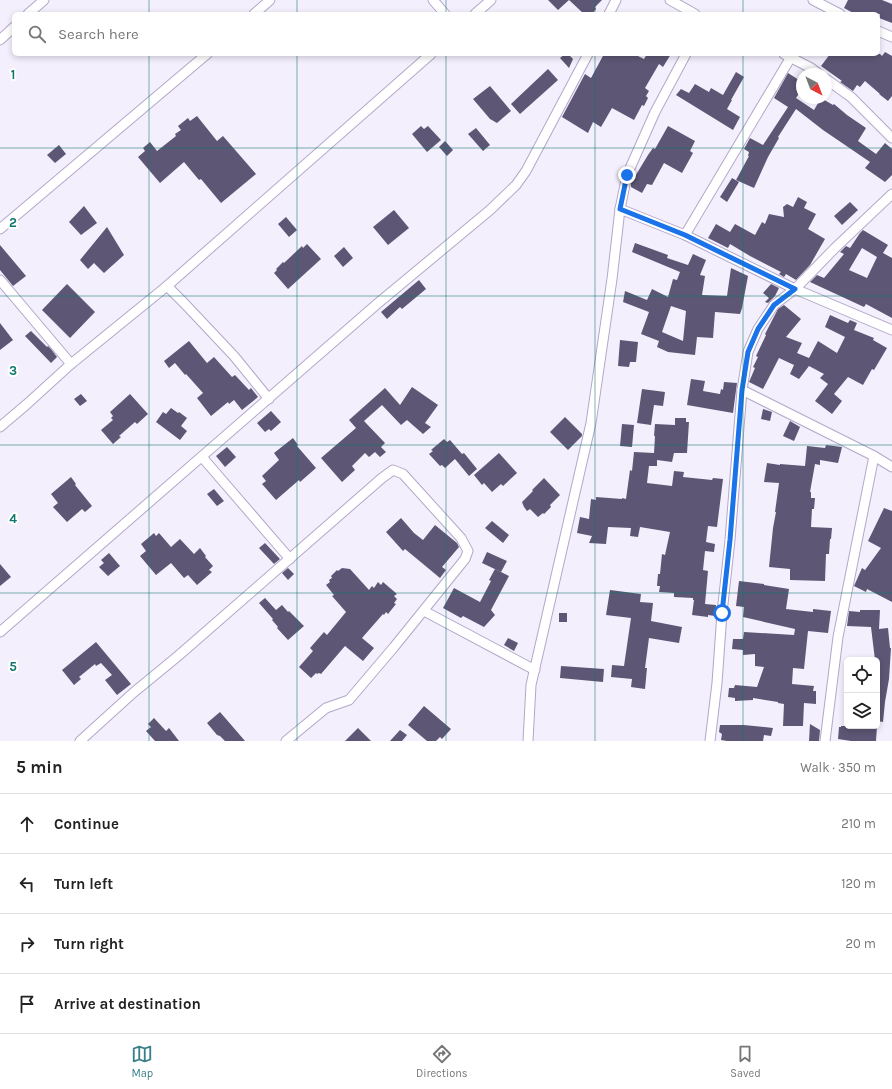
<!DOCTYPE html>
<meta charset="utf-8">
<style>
body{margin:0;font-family:Karla,sans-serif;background:#f2f2f2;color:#222}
.controls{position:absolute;right:12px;bottom:12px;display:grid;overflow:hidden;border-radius:6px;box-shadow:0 2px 6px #0003}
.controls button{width:36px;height:36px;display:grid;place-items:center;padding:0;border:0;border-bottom:1px solid #e0e0e0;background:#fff;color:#222;font:20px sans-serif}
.compass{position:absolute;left:796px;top:68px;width:36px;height:36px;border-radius:50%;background:#fff;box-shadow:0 2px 6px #0003;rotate:138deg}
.stop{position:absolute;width:12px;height:12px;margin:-9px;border:3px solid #1a73e8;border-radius:50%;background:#fff}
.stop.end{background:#1a73e8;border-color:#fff;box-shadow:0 1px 4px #0008}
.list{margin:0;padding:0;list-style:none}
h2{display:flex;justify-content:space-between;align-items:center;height:52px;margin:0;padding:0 16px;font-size:17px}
h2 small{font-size:13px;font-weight:400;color:#767676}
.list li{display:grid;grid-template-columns:26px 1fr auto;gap:12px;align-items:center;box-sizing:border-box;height:60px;padding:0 16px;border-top:1px solid #e0e0e0}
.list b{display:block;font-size:15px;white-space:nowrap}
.list em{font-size:13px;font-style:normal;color:#767676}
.icon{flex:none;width:22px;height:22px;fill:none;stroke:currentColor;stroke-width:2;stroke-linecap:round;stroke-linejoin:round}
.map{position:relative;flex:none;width:892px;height:741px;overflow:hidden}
.search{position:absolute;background:#fff;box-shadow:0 2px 6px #0003;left:12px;right:12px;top:12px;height:44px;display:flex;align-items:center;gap:10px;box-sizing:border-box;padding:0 14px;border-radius:6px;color:#767676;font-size:15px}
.sheet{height:292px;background:#fff}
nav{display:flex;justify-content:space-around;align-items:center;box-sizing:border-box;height:56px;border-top:1px solid #e0e0e0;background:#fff;font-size:11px;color:#767676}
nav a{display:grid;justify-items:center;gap:2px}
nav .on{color:#387f89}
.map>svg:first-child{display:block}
.building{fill:#5d5775;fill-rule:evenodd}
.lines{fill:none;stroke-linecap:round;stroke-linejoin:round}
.minor-casing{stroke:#b3a7c8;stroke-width:11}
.minor{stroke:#fff;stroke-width:9}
.route{stroke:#1a73e8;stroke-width:5}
.grid{fill:none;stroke:#0f766e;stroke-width:1;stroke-opacity:0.55}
.grid-label{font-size:13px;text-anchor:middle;font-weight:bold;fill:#0f766e;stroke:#fff;stroke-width:4;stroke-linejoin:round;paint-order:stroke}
</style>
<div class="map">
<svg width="892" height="741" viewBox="0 0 892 741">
<rect width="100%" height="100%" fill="#f4effd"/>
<g class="building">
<polygon points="548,0 569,0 558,10"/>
<polygon points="569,0 602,0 595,7 596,9 592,14 584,14"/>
<polygon points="848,0 882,0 892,4 892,23 879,18 880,14 855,14 844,8"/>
<polygon points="885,52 892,56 892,96 888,101 879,94 880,94 865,81 860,87 857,85 853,91 840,82 842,81 821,66 830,54 880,54 882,56"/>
<polygon points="565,54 568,54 573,59 569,68 560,58"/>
<polygon points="604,54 634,54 644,59 647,54 671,54 663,67 659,64 645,88 649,91 646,96 648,98 644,106 642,105 634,120 612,108 601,127 593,122 588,133 562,117 585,74 591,78"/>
<polygon points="548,69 558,80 520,114 511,104"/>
<polygon points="736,72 744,77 731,100 732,100 727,109 740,117 733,130 676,95 681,89 689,93 695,84 709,92 711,88 723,95"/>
<polygon points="788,73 802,82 802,89 796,98 814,110 821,98 833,105 834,104 847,115 866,128 858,141 876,154 885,143 892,149 892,175 885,182 865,168 870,162 823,130 796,109 778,137 779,138 768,157 754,188 736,180 749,156 748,156 749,152 744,149 750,138 763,145 788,107 774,98"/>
<polygon points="490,86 511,111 497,123 490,119 473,99"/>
<polygon points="197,116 217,141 223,136 256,174 221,203 201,179 199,180 184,162 160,183 138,157 145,151 143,148 150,142 157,151 176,136 175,134 181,130 178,126 188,118 190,121"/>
<polygon points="421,126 424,129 428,126 441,140 427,152 412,134"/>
<polygon points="668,126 695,141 690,151 693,153 682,173 664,163 652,185 647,184 642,193 631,187 631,183 648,155 653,148 655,149"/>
<polygon points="476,128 490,145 483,151 468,134"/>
<polygon points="445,141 453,150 447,156 439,147"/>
<polygon points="59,145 66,154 55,163 47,155"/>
<polygon points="732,178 739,182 727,202 720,197"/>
<polygon points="798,197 807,202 804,208 816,214 808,229 825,239 810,265 796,280 786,274 784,277 779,274 781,272 750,256 730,244 728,248 708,238 716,224 730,232 735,224 755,235 762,222 765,224 769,214 784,217 783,207 787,204 793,207"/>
<polygon points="850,202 858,210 842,225 834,216"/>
<polygon points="84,206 97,223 81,235 69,222"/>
<polygon points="394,210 409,228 388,245 373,227"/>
<polygon points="286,217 297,230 289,237 278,224"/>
<polygon points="107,227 124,255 104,273 94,263 88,269 80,260"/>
<path d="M863,230l25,15 -5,8 9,5v60l-26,-14 -2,3 -54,-25 7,-7 7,3 20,-24 -4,-2 6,-6 4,2 10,-15zM862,248l15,9 -10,21 -18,-8z"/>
<path d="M635,243l33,12 -1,3 21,7 5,-11 13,6 -6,15 5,1 -3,19 25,1 4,-28 17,8 -6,32 -2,6 -25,-2 -2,26 -16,-1 -2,18 -27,-3 -11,-5 2,-6 -18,-7 8,-22 -26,-10 2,-11 22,9 5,-11 16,8 5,-18 4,1 3,-8 -48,-20zM671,306l15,5 -3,30 -21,-9z"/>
<polygon points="307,244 321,259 288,289 274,273 277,270 276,269 283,262 284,263 302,246 303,248"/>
<polygon points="0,245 26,276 13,286 0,270"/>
<polygon points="344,247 353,258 343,267 334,256"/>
<polygon points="419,280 426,289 402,309 400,307 387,319 381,312"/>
<polygon points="67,284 95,312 70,338 42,310"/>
<polygon points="771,284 779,288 775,296 768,303 765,302 769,298 763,293"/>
<polygon points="784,305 801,319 786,337 802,343 797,353 809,358 818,341 837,353 845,337 825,327 830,315 848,323 850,320 857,323 854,330 874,338 873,340 887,348 874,370 872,369 863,385 848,377 834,394 842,401 832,414 815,401 828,384 820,378 824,374 809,366 799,379 790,374 794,365 779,358 763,389 749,382 755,368 753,367 758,357 756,356 766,335 765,334 778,309"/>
<polygon points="0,323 13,340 0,350"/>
<polygon points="31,331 47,347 48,346 51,349 57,357 51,363 25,336"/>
<polygon points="620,340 638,342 636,362 630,362 629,367 618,366"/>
<polygon points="189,341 207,363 214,357 232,377 235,375 249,390 251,388 258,397 242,410 234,400 229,404 228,402 211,416 197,398 203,393 186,374 185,375 175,363 169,368 164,361"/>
<polygon points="691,379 705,381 703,391 720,394 721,389 723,390 724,382 737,383 733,413 687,405"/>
<polygon points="412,387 438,405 425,423 431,427 423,434 407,420 401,425 382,405 364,421 385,443 381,447 386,452 380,457 375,452 369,457 365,453 352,466 355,470 342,482 321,458 356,428 349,420 385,388 400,405"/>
<polygon points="642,389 665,392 663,406 654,405 651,425 637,423"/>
<polygon points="81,394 87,401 80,406 74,399"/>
<polygon points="130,394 148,414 137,424 135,422 119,436 121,437 113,444 101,430 113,420 111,418 113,416 110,412"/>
<polygon points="171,408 178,413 179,412 187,418 181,426 187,431 180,440 156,422 163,412 166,414"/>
<polygon points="763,409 772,412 770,421 761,419"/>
<polygon points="271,411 281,422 271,431 269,429 265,432 257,423"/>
<polygon points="565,417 582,434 582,436 568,450 550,432"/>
<polygon points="675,418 686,418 686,422 689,422 687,453 674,453 672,462 657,460 657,466 649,466 647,483 672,486 674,471 684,472 683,477 712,480 713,478 723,479 717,527 708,526 706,542 715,544 714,552 705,551 703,570 708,571 705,604 716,605 715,616 708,615 708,617 692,615 694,600 693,600 693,598 674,597 674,593 659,592 660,586 657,586 658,574 660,574 662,554 665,555 670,532 640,527 638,537 630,536 631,528 608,527 606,544 589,543 592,536 577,533 580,517 589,519 591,499 596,500 596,497 622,499 622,498 626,499 630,470 632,471 634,452 654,453 655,436 654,436 655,424 675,425"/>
<polygon points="790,421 800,427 794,441 783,436"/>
<polygon points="622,424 634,425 632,447 620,446"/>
<polygon points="293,438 298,445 297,446 316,468 300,482 299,480 276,500 262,484 266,481 262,476 279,460 274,453"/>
<polygon points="444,439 447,442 450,440 462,454 464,453 477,469 469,476 455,459 445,468 442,465 440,466 429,454 433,451 431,450"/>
<polygon points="826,445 842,447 838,463 820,460 820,465 815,464 810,492 811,492 811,498 815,498 814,509 812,509 811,527 832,528 831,539 830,539 829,554 826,554 825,581 790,580 790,569 769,567 773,528 776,512 775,512 779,483 764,482 767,463 780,465 780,464 805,466 807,446 825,448"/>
<polygon points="227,447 236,457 225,467 216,456"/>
<polygon points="499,453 517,473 503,486 501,484 492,492 484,483 482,485 474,475"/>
<polygon points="71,477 76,484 75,485 92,506 85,512 82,509 67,522 53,507 58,503 51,494"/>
<polygon points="544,478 560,495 550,505 551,507 544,514 543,513 538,517 530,509 527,511 524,507 522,502 533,491 532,490"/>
<polygon points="214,489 224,501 217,506 207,494"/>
<polygon points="884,508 892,511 892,602 867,589 866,592 854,586 862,568 865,570 881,548 868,541"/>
<polygon points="401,518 414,533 423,540 435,525 457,543 459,547 442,567 446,570 440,578 405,549 403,551 386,532"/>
<polygon points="492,521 509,535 503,543 485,528"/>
<polygon points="154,533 156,536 159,533 171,547 180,539 194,554 200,548 206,556 205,557 213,566 209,570 212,572 197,585 188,575 184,578 171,563 156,575 140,556 146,551 141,544"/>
<polygon points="265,543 280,559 274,564 259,548"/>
<polygon points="487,552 507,561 501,572 482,563"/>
<polygon points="109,553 120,566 108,576 99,567 104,563 101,560"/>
<polygon points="0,564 11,577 0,586"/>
<polygon points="288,568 294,574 288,580 282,573"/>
<polygon points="342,568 350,569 369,590 372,586 374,588 378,582 381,585 383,582 397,594 394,596 397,599 394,603 396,604 388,614 386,612 384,615 383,614 362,638 374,648 363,661 345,646 321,674 319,673 317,674 316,673 311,678 299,667 313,651 310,648 324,632 327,635 346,612 332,596 334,595 326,585 330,582 329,580 332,578 331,576 337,570 338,571"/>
<polygon points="495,569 509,576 491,610 495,615 484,627 463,616 461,618 443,608 454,588 480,602 491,581 489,580"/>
<polygon points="739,581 764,584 764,585 789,589 786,609 813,612 813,609 831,611 828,633 808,631 804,669 793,668 792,684 814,686 813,691 816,691 816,704 804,703 803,726 783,726 784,704 778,703 778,702 753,698 753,700 735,701 735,698 728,697 729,688 734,688 735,685 757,687 764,667 755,666 755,654 743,655 743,650 732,649 733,639 743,639 744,632 794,635 795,629 743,617 744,607 736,606"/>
<polygon points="610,590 641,594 640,602 653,603 651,621 682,627 679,643 649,638 645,668 647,668 645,689 631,687 632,679 611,677 612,665 624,666 631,618 606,615"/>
<polygon points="265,598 276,610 282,605 288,612 289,611 304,626 288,640 277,628 278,627 272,620 273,619 259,603"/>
<polygon points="860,610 880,610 879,629 888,628 890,648 891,648 889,679 885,702 883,722 877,721 877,660 875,660 871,627 847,626 849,611 860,612"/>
<rect x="559" y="613" width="8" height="9"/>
<polygon points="508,638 518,643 514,651 504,645"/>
<polygon points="96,642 131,684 117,695 105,680 112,675 101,663 96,666 95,664 79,677 81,679 74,685 62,670"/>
<polygon points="561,666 604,669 603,682 560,678"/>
<polygon points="424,706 451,729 442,739 440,737 436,741 427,741 408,725"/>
<polygon points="220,712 233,727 245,741 225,741 220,736 217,735 207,723"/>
<polygon points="154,718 166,731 169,728 179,741 155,741 146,731 151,727 148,724"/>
<polygon points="810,724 820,730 819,741 809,741"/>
<polygon points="720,725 744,725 773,728 771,736 764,735 763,741 727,741 721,740 722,734 719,732"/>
<polygon points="841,726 877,726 876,741 851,741 838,739 839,727 841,727"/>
<polygon points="358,728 371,741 345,741"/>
<polygon points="400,730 407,735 402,741 390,741"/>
</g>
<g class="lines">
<g class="minor-casing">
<g id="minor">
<polyline points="433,0 445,14"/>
<polyline points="670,0 695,14"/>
<polyline points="813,0 840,14"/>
<polyline points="28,14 44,0"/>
<polyline points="254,14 270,0"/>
<polyline points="475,14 491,0"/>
<polyline points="609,14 616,0"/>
<polyline points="878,31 892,37"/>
<polyline points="0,40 14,27"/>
<polyline points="784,54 811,68 819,74"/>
<polyline points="826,79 851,97 892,138"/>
<polyline points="620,209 685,235 795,289 892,330"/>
<polyline points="0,229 207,54"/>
<polyline points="685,235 791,57"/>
<polyline points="0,280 71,364"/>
<polyline points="167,286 184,303 234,356 269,399"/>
<polyline points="742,390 874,456 892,467"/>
<polyline points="0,427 27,404 71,364 167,286 431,54"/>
<polyline points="202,457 290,559"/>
<polyline points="424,611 535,670"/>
<polyline points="0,632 377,304 490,210 516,185 526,171 588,54"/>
<polyline points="80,741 133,693 178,656 382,478 393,470 403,474 461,538 468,551 465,559 394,647 349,700 326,708 286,741"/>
<polyline points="528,741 531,685 591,423 612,279 620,209 627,175 655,112 686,54"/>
<polyline points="710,741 717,683 722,613 730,540 742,390 748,352 758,329 774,305 795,289 835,248 892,194"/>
<polyline points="825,741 838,637 874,456"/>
</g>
</g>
<use href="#minor" class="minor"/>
</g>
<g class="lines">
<polyline class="route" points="627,175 620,209 685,235 795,289 774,305 758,329 748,352 742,390 730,540 722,613"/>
</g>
<path class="grid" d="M149,0v14M297,0v14M446,0v14M595,0v14M743,0v14M149,54v687M297,54v687M446,54v687M595,54v687M743,54v687M0,148h892M0,296h892M0,445h892M0,593h892"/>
<g class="grid-label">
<text x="13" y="79">1</text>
<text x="13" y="227">2</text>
<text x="13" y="375">3</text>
<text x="13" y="523">4</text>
<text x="13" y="671">5</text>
</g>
</svg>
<div class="controls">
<button><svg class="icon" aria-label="locate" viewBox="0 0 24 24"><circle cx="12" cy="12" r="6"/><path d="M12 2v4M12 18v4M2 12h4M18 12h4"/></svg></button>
<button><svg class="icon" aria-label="layers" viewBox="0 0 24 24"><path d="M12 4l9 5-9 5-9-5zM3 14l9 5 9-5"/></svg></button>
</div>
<svg class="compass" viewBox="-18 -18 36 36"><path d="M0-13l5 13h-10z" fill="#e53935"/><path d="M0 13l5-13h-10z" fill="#767676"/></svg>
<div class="stop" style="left:722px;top:613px"></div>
<div class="stop end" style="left:627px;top:175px"></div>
<div class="search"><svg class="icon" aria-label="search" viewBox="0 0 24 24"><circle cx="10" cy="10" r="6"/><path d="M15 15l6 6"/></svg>Search here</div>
</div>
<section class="sheet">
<h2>5 min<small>Walk · 350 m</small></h2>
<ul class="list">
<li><svg class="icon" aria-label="ahead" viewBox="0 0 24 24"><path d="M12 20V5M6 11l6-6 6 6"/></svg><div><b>Continue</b></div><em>210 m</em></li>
<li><svg class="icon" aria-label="left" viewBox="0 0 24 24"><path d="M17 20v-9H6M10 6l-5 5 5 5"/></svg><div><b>Turn left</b></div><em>120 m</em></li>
<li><svg class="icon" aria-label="right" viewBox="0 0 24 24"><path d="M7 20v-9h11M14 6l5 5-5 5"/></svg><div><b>Turn right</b></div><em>20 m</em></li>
<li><svg class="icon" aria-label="arrive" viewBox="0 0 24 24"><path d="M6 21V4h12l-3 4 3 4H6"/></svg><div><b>Arrive at destination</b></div></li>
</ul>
</section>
<nav>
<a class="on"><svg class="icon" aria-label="map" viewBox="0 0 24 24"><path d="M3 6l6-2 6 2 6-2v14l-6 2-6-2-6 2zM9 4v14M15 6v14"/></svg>Map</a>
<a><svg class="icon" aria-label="directions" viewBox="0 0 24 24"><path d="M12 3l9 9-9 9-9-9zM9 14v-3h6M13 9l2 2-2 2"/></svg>Directions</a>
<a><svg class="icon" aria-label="saved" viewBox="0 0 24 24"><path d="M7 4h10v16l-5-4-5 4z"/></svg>Saved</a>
</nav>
